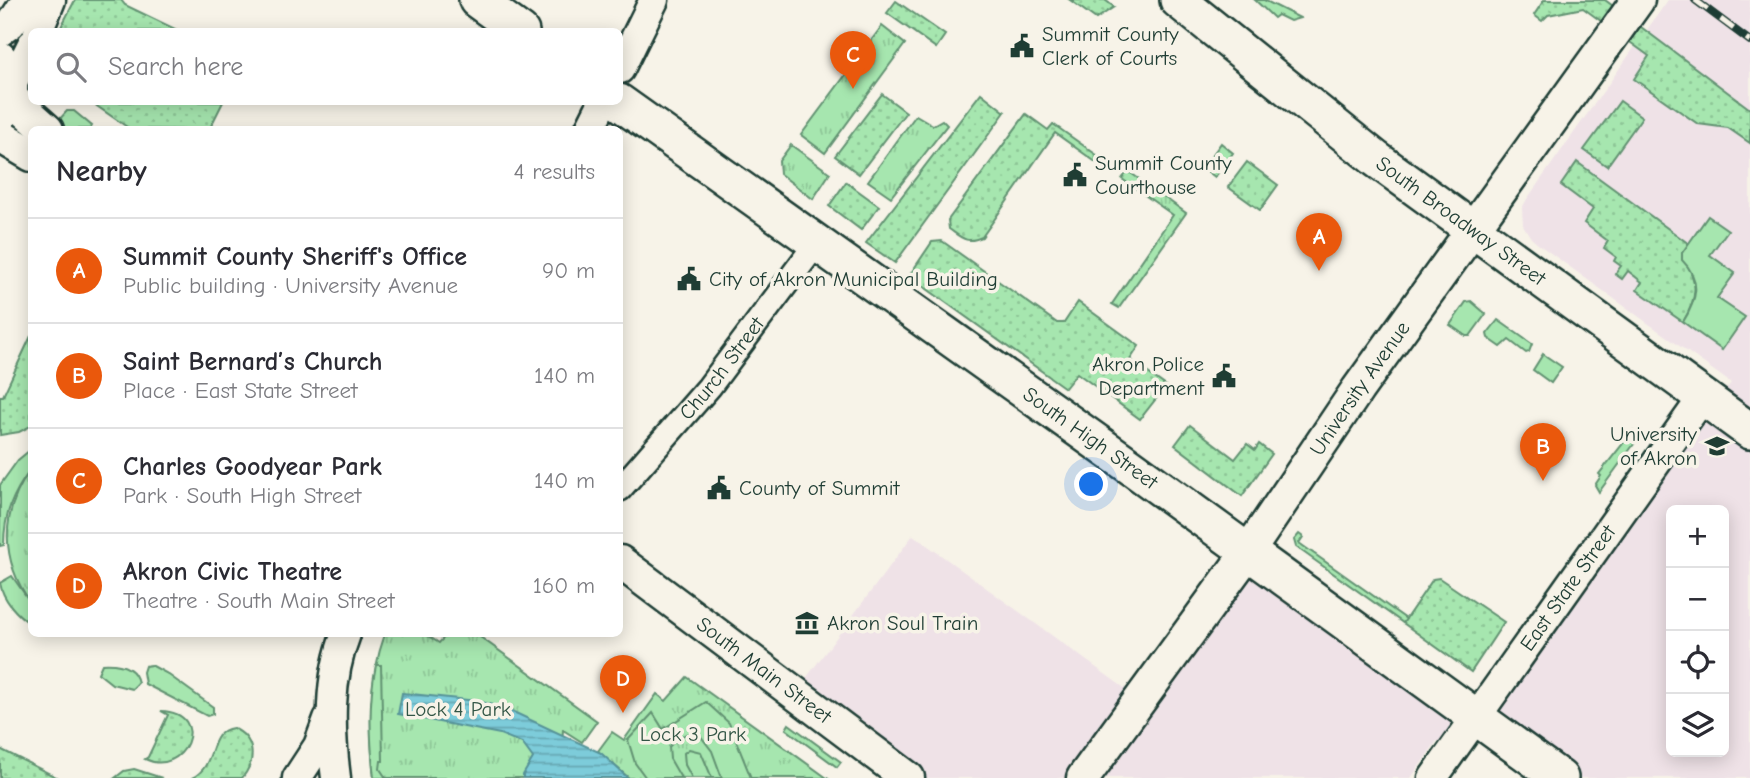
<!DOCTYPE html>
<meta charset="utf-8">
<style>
body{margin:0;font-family:"Comic Neue",sans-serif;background:#f2f2f3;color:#2b2b33}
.controls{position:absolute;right:21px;bottom:21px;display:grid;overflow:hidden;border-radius:10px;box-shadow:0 4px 18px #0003}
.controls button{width:63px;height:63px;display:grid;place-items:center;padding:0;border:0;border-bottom:2px solid #e1e1e2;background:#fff;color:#2b2b33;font:35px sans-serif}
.you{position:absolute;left:1092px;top:485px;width:24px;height:24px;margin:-18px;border:5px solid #fff;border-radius:50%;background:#1a73e8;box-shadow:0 0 0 10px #1a73e833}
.badge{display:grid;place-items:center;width:46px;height:46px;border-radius:50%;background:#ea580c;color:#fff;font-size:23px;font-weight:700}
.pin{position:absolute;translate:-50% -58px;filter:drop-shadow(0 2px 4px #0008)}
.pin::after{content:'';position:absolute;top:37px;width:24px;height:21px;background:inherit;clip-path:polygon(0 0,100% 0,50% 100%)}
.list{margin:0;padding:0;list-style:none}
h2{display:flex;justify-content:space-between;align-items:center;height:91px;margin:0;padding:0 28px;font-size:30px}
h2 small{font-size:23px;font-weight:400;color:#7c7c81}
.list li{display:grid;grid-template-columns:46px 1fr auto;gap:21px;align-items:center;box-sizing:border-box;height:105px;padding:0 28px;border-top:2px solid #e1e1e2}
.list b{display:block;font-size:26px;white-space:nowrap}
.list p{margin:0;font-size:23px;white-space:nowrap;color:#7c7c81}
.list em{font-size:23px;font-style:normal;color:#7c7c81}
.icon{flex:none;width:38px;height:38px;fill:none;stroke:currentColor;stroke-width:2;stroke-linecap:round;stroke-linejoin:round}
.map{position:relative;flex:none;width:1750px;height:778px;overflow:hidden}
.search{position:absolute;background:#fff;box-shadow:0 4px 18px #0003;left:28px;top:28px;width:595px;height:77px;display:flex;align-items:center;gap:18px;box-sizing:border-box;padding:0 24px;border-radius:10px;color:#7c7c81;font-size:26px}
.panel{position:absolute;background:#fff;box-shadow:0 4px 18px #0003;left:28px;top:126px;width:595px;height:511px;border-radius:10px}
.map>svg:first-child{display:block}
.built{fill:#efe2e7;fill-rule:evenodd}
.grass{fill:url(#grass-dots);stroke:#629272;stroke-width:2}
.park{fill:url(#park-tufts);stroke:#629272;stroke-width:2}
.garden{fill:#a6e6af;stroke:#629272;stroke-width:2}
.water{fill:url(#water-rules);stroke:#579398;stroke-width:2}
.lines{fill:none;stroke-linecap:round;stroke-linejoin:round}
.minor-casing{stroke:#1f3d34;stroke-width:28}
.tertiary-casing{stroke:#1f3d34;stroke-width:33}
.secondary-casing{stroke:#1f3d34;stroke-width:37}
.primary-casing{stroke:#1f3d34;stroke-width:40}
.minor{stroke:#f7f3e8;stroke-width:23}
.tertiary{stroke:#f7f3e8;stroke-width:28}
.secondary{stroke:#f7f3e8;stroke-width:32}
.primary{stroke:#f7f3e8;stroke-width:35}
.rail-casing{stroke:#1f3d34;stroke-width:8}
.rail{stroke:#f7f3e8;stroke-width:5;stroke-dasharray:16;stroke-linecap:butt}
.labels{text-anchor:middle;stroke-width:7;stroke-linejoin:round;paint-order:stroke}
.poi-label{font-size:21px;fill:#1f3d34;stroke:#f7f3e8;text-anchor:start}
.street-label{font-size:21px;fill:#1f3d34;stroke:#f7f3e8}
.park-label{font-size:21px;fill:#335646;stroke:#f7f3e8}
</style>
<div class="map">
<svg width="1750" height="778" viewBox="0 0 1750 778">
<defs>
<pattern id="grass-dots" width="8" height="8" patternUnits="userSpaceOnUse" patternTransform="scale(1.75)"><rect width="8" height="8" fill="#a6e6af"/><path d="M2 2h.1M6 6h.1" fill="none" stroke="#8ec697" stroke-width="1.8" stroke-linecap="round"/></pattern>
<pattern id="park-tufts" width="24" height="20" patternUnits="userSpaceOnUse" patternTransform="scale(1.75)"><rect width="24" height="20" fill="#a6e6af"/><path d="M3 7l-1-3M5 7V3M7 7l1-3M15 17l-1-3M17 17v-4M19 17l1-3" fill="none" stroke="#8ec697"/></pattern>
<pattern id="water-rules" width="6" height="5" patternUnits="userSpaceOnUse" patternTransform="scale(1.75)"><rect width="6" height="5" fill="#7dccda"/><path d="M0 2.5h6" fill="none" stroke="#66a7b2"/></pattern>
</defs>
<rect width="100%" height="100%" fill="#f7f3e8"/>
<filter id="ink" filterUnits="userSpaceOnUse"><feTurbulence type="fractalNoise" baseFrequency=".0143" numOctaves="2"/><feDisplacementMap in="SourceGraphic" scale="14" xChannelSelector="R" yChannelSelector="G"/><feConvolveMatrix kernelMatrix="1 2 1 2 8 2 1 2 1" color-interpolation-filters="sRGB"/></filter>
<g filter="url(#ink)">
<g class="built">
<path d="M1668,0h82v778h-178l-60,-42 -75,5 -26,37h-317l158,-210 177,133 79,-14 223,-304 -193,-139 -7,-6 -8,-13 -1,-17 5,-9zM1671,510h53v242h-53z"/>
<polygon points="913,535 1141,700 1083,778 908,778 795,693"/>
</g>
<g class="grass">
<polygon points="75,0 121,0 125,5 179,31 59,31"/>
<polygon points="1070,0 1105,0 1114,7 1096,19"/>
<polygon points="1544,0 1605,0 1750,109 1750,143 1728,128 1698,124 1634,79 1649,56 1583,8 1548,15 1542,21 1534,15"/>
<polygon points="896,1 945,35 936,48 887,13"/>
<polygon points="981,93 1005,112 895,263 866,243"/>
<polygon points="882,94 906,112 859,174 835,156"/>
<polygon points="1620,101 1642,117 1607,166 1584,150"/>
<polygon points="91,102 223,102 209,130 130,129"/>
<path d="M1026,114l22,16 5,-6 55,39 -4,5 -49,-35 -73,104c-16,7 -20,1 -33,-8l-1,-9z"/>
<polygon points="1221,143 1233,153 1215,177 1203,168"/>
<polygon points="1247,162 1278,185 1260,210 1228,187"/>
<path d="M1577,162l112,82 -7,9c15,28 18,41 1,69l-46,-32 5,-8 -14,-11 -6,8 -7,-5 6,-8 -7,-5 2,-4 -12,-9 4,-7 -24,-18 9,-14 -32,-24z"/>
<polygon points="846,182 879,206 861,230 829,206"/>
<polygon points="942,241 1057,323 1064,323 1078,302 1139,346 1130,360 1166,386 1140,419 1077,373 1065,388 909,276 932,242"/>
<polygon points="31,336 31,426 19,432 0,435 0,396 3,396"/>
<polygon points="1190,425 1235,459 1247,444 1255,450 1259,444 1272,454 1242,496 1175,445"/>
<polygon points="1439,578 1504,622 1471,672 1403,623 1433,579"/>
<path d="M161,711c53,2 23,67 -16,48l3,-2 20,-42z"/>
<path d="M233,728c22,10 24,32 9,50h-50c26,-13 14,-46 41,-50z"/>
<polygon points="0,749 58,778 0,778"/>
<polygon points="134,769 162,778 115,778 124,771"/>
</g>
<g class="park">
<polygon points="882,26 905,44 825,153 801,135"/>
<polygon points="916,115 933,125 942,120 947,125 891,197 868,181"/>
<polygon points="791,145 830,173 813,199 780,174 779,161"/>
<polygon points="1128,171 1186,213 1119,308 1112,304 1173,215 1122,179"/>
<path d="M31,469v134c-31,-43 -31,-91 0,-134z"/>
<path d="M385,634h40l14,9 8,-9h29l121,87 -15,21 -19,-12 -4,48h-185c-5,-50 -6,-96 11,-144z"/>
<polygon points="687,677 827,778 629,778 598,751 612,732 624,740 657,694 666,701"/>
</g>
<g class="garden">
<polygon points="1255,0 1264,0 1300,18 1290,21 1278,15 1274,18"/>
<polygon points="67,111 74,111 92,126 90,129 64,129 56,123"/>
<path d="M1708,216l20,14 -18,25 25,18 -18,25 28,19 -23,33 -39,-28c14,-22 19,-42 -1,-62v-7z"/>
<polygon points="1471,301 1486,314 1470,336 1466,336 1450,325 1466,302"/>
<polygon points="1498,320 1532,344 1529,352 1526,353 1509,340 1501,347 1488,338 1487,334"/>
<polygon points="1543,354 1562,367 1551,383 1533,370"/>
<polygon points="1633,431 1637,440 1599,492 1595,485 1601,476 1599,474"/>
<path d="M30,450l1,19c-18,24 -27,45 -27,76l-4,1v-61l18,-25z"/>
<polygon points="1299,534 1303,537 1299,543 1406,619 1403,623 1296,547 1294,540"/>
<path d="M12,576l19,27v21c-14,-9 -28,-24 -31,-41z"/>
<path d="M102,664c16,-1 33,2 36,19l-6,6 -20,-5 -14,-11z"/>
<polygon points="151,665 166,673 213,707 213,714 207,716 145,684 143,672 145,666"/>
<path d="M376,665h5l2,96h-2l-1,8 6,9h-12c-4,-39 -6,-75 2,-113z"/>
<path d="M706,702l23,21 22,55h-29l-10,-27 -13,-17c-13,-3 -23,4 -30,13l1,12 11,19h-35l-11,-15 -7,-23 25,-27 10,16z"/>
<polygon points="789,724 841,762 837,767 786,729"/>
<polygon points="689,749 701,752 712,778 692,778 685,765 684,753"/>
</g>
<polygon class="water" points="402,693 477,701 505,708 601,753 628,778 523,778 523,775 533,758 522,743 500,734 398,714"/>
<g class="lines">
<g class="minor-casing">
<g id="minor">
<path id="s1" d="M620,489l89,-102 107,-143"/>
</g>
</g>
<g class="tertiary-casing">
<g id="tertiary">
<polyline points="0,32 11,24 26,0"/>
<polyline points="38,32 51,0"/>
<polyline points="620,69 654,0"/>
<polyline points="12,84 32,44"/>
<polyline points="589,130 603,102"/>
<polyline points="297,778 318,746 328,719"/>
<path d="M336,778c-6,-48 -8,-99 10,-144"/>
<path id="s2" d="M1433,778l270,-381"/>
</g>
</g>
<g class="secondary-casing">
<g id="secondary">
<path d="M0,58c15,18 15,41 0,58"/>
<polyline points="11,98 47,130"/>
<polyline points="0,136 32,155"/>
<path id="s3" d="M620,562l288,216"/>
<path id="s4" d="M1083,778l165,-226 110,-163 280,-389"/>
</g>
</g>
<g class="primary-casing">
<g id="primary">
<polyline points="477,0 521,32"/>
<path id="s5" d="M1178,0l198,159 374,272"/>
<path id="s6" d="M619,102l511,364 430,312"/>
</g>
</g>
<use href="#minor" class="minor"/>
<use href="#tertiary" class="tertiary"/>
<use href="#secondary" class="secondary"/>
<use href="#primary" class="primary"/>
<g class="rail-casing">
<polyline id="rail" points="1695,0 1750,41"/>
</g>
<use href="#rail" class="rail"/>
</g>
</g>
<defs>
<g id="civic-bare" transform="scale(1.89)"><path d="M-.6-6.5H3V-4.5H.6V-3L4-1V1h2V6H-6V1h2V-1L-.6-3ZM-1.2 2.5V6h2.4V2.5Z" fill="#1f3d34" stroke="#f7f3e8" stroke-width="2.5" paint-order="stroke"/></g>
<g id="university-bare" transform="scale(1.89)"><path d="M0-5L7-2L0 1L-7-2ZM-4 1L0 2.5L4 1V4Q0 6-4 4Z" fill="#1f3d34" stroke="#f7f3e8" stroke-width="2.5" paint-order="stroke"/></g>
<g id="museum-bare" transform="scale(1.89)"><path d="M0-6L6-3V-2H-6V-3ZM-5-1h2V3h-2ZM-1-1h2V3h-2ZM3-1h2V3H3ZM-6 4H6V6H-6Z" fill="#1f3d34" stroke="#f7f3e8" stroke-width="2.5" paint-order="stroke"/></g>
</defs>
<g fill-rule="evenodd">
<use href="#civic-bare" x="1022" y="46"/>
<use href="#civic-bare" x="1075" y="175"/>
<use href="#civic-bare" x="689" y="279"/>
<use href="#civic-bare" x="1224" y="376"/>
<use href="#university-bare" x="1717" y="446"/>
<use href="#civic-bare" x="719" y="488"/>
<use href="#museum-bare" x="807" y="623"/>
</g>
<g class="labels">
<g class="poi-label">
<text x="1042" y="41">Summit County<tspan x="1042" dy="24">Clerk of Courts</tspan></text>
<text x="1095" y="170">Summit County<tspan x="1095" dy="24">Courthouse</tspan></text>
<text x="709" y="286">City of Akron Municipal Building</text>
<text x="1204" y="371" text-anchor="end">Akron Police<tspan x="1204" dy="24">Department</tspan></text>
<text x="1697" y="441" text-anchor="end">University<tspan x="1697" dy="24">of Akron</tspan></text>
<text x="739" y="495">County of Summit</text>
<text x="827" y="630">Akron Soul Train</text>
</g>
<g class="street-label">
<text dy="7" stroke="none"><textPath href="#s5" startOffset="359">South Broadway Street</textPath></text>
<text dy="7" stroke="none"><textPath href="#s1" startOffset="158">Church Street</textPath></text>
<text dy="7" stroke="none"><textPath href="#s4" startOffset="478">University Avenue</textPath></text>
<text dy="7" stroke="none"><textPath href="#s6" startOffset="579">South High Street</textPath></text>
<text dy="7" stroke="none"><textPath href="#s2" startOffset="233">East State Street</textPath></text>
<text dy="7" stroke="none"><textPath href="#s3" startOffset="180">South Main Street</textPath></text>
</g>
<g class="park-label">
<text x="458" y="716">Lock 4 Park</text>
<text x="693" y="741">Lock 3 Park</text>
</g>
</g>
</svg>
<div class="controls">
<button>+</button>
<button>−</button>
<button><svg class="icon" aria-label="locate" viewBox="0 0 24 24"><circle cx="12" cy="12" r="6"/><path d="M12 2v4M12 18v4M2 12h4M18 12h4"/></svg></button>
<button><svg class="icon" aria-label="layers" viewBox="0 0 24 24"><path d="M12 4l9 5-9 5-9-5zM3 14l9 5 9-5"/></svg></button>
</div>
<div class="you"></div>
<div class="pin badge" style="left:1319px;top:271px">A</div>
<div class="pin badge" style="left:1543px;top:481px">B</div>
<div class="pin badge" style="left:853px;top:89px">C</div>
<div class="pin badge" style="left:623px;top:713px">D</div>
<div class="search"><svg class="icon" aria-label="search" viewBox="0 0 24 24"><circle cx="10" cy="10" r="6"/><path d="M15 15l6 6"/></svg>Search here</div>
<section class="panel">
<h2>Nearby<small>4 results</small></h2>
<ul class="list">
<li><span class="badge">A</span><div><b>Summit County Sheriff's Office</b><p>Public building · University Avenue</p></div><em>90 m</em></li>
<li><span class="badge">B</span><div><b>Saint Bernard’s Church</b><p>Place · East State Street</p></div><em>140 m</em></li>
<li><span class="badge">C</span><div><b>Charles Goodyear Park</b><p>Park · South High Street</p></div><em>140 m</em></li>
<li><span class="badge">D</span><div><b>Akron Civic Theatre</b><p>Theatre · South Main Street</p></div><em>160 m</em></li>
</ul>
</section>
</div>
